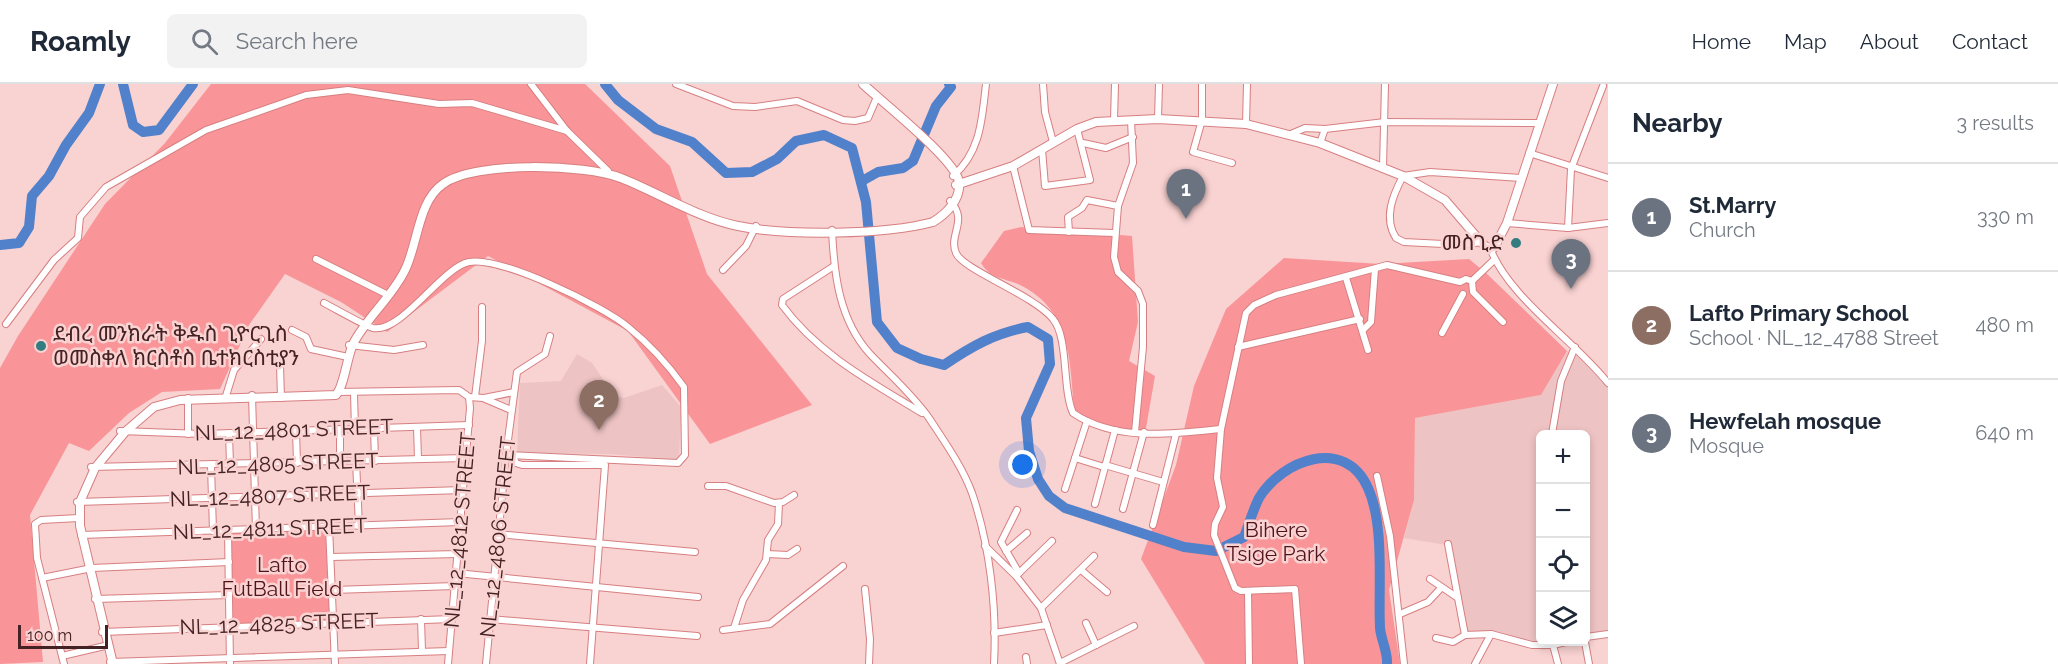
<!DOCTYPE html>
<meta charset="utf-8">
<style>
body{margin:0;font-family:Raleway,"Noto Sans Ethiopic",sans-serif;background:#f2f2f3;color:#1f2937}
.controls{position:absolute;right:18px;bottom:18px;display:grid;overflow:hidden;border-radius:9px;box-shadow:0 3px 9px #0003}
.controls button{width:54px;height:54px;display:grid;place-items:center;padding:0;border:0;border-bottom:2px solid #e0e1e3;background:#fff;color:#1f2937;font:30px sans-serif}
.scale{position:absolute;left:18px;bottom:15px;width:90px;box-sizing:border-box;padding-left:6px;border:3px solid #442122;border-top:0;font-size:16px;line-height:21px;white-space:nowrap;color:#442122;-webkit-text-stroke:4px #f9d2d2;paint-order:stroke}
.you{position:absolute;left:1023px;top:381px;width:21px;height:21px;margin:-15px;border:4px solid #fff;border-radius:50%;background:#1a73e8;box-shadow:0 0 0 9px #1a73e833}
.badge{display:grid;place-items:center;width:39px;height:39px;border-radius:50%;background:#337c7f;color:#fff;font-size:20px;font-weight:700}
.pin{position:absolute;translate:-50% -50px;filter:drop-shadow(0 2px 3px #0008)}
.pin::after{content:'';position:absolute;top:32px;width:21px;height:18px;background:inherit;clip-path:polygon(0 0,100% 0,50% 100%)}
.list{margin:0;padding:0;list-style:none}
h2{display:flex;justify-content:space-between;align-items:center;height:78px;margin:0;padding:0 24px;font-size:26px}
h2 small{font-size:20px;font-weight:400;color:#747a83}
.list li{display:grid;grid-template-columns:39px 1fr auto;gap:18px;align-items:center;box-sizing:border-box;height:108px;padding:0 24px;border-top:2px solid #e0e1e3}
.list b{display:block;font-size:22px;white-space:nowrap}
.list p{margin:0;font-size:20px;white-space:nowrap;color:#747a83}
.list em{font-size:20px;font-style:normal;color:#747a83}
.icon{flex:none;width:33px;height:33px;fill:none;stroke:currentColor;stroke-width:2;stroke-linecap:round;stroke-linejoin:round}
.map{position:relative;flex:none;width:1608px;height:580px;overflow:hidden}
header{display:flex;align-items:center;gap:36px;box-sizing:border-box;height:84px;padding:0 30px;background:#fff;border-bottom:2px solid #e0e1e3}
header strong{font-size:28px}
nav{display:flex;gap:33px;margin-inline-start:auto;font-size:21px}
.search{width:420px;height:54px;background:#f2f2f3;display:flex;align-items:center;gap:15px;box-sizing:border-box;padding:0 21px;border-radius:9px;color:#747a83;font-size:22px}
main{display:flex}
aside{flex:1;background:#fff}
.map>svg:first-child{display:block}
.built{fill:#eec3c3}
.green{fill:#f99598}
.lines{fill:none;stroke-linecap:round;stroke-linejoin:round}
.river{stroke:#5181ca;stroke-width:10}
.minor-casing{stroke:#d77f81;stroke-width:8}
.major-casing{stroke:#d77f81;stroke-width:10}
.minor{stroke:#fff;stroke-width:6}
.major{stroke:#fff;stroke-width:8}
.poi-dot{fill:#337c7f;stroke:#f9d2d2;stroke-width:2}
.labels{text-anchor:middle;stroke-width:5;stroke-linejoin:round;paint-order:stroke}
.poi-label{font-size:21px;fill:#442122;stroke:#f9d2d2;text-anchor:end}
.street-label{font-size:21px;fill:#442122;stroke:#f9d2d2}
.park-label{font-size:21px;fill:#51131a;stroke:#f9d2d2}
</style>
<header>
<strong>Roamly</strong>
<div class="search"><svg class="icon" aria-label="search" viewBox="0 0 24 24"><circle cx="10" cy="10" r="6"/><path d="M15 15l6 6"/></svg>Search here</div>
<nav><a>Home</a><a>Map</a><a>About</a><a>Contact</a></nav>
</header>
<main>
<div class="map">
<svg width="1608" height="580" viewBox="0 0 1608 580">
<rect width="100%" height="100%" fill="#f9d2d2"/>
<g class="built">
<polygon points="1567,267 1582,272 1608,300 1608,548 1586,551 1586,350 1540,350 1540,558 1567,558 1543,566 1493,548 1466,548 1446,461 1404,454 1414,416 1415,334 1541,311"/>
<polygon points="577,270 592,279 614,312 624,314 662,301 681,323 679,376 609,370 517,369 520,299 561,297"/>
</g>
<g class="green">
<polygon points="211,0 585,0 670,82 707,190 812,321 710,360 628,247 488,172 387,248 341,218 285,190 249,241 220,305 162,308 129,329 89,367 69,359 30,431 43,578 0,580 0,284 18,252 105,120 165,59"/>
<path d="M1021,143l111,9 6,86 -9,39 26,15 -10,58 -40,-2 -30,-16c-6,-53 -1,-104 -55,-131 -15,-7 -30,-6 -39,-22l23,-32z"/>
<polygon points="1284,174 1381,180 1469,175 1486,189 1567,267 1541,311 1415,334 1414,416 1389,506 1400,580 1205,580 1141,475 1176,381 1194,302 1226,225"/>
<polygon points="328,444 334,538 230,543 229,447"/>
</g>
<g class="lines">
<g class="river">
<polyline points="123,0 133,41 143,48 159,46 193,0"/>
<path d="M605,0l13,16 38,29 36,13 34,31 26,-1 25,-13 19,-18 28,-6 28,13 14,54 11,120 20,26 24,11 23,6c28,-19 51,-32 84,-38l20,12 2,25 -24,54 3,33 9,28 11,17 16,12 119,39 32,4 28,-14c5,-13 9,-27 15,-39 23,-38 86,-62 109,-10 17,38 10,98 12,140 1,12 8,24 7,36"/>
<polyline points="862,97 878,88 903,84 913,77 936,22 951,3 949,0"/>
<polyline points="0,161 19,159 29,143 32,112 49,92 66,61 89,29 100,0"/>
</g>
<g class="minor-casing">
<g id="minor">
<polyline points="531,0 567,47 608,87"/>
<polyline points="676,0 733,22 755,23 797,17 843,36 855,37 868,34 877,13"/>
<polyline points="1043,0 1045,28 1053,58"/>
<polyline points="1202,0 1202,36 1193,68 1232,79"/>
<polyline points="1158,35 1159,0"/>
<polyline points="1114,36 1115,0"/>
<polyline points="1131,36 1133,79 1118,122 1114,173 1118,188 1138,207 1143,220 1143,263 1135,348"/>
<polyline points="1246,40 1247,0"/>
<polyline points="1291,50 1305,44 1325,45"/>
<polyline points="1083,59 1106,64 1133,53"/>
<polyline points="1320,59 1325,45 1385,38 1539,39"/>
<polyline points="1042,65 1045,102 1090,96 1077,45"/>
<polyline points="1529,69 1608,94"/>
<polyline points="1013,82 1029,146 1114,149"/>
<polyline points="1383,84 1385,0"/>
<path d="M953,92c28,-24 29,-58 33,-92"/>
<path d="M950,117c19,19 -2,34 6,52 7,17 78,42 97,66 16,19 9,71 20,94 43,29 100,21 148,16"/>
<polyline points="1507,139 1568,144 1608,139"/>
<polyline points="1568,144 1571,85 1603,2"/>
<path d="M832,146c2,44 7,90 38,124 20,21 42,40 59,64 15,23 33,48 43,75 18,53 25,115 22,171"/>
<polyline points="1069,148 1068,133 1082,124 1087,116 1118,122"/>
<path d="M1481,158l-18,3 -59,-3 -8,-4c-13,-20 -3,-43 7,-62l27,-4 91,6"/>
<path d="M1490,164c19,50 84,92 118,135"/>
<polyline points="316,175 386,210"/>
<path d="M834,182l-51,33 -1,6c36,49 89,77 140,108"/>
<polyline points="723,186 746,162 756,142"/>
<polyline points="1346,194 1368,266"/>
<polyline points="1472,197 1473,208 1503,238"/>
<polyline points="1472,197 1494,176"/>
<path d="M324,219c10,5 41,23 49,25 28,6 69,-61 96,-66 32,-6 134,44 159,65 20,16 41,39 56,60l1,68 -7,8 -172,-8"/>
<polyline points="6,240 54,176 78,154 80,133 106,103 206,46 306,11 348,6 439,20 472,19 567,47"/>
<polyline points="292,246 306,253 311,265 348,273"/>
<polyline points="1363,246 1371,238 1375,185"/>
<polyline points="1442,249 1463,210"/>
<polyline points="349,261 394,266 423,261"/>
<polyline points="1238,263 1360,235"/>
<polyline points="280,281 281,314"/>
<polyline points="337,308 459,306 469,313 483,314 511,326"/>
<polyline points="354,309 355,345"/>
<polyline points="252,311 256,446"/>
<polyline points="475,313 482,257 482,223"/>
<polyline points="188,314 188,350"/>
<polyline points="484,314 514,308"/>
<polyline points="225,315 234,286 261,255"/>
<polyline points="417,343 418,375"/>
<polyline points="374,344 375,377"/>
<polyline points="120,347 202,350 469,341"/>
<polyline points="296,347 297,379"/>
<polyline points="229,349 230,381"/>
<polyline points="1552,350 1561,297 1575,263"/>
<polyline points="513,372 516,379 522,381 605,381 590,580"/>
<polyline points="1075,374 1104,383"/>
<polyline points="340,377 340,345"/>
<polyline points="356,377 359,442"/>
<polyline points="1105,381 1163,398"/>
<polyline points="211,382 213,447"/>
<polyline points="91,383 466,374"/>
<polyline points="1377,392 1390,452 1404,580"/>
<polyline points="708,402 726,402 774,419 783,418 794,411"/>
<polyline points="1065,405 1087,337"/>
<polyline points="77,418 463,406"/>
<polyline points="1095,420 1115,346"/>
<polyline points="1123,425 1144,348"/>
<polyline points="1017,426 1001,458 1019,489"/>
<polyline points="1153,441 1176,350"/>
<polyline points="329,443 335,580"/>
<polyline points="228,447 230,580"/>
<polyline points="497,450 695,468"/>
<polyline points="81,451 461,438"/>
<polyline points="1448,460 1458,514"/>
<polyline points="985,462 1016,492 1041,524 1060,580"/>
<polyline points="1006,467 1027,449"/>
<polyline points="767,470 788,471 797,465"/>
<polyline points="331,473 458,470"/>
<polyline points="1081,486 1107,508"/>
<polyline points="456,489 698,513"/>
<polyline points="1018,490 1052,457"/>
<polyline points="42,494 92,484 229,478"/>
<polyline points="1430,495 1458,514 1465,551"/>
<polyline points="865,505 870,555 869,580"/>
<polyline points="333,506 455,502"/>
<polyline points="1248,507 1249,580"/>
<polyline points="95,515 229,511"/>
<polyline points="1041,524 1094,472"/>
<polyline points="1400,530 1428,518 1441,504"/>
<polyline points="421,535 422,567"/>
<polyline points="490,535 697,552"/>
<polyline points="1086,539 1096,561"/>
<polyline points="734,544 743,516 766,476 768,456 778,440 779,419"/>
<polyline points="723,546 770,540 843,482"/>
<polyline points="102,548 452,535"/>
<polyline points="994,549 1047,541"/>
<polyline points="1586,553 1608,550"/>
<polyline points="1436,554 1453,558 1465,551 1491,550"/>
<polyline points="1585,558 1589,580"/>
<polyline points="62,572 109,561"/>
<polyline points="1026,573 1027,580"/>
<polyline points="110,578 449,567"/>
<polyline points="1060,579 1134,542"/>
<polyline points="64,580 37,474 35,440 41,436 79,434"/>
<polyline points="448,580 470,324 469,313"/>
<polyline points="486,580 506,371 517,288 545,270 550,252"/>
<polyline points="1301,580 1295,505 1241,507 1235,504 1214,451 1215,440 1223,423 1217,394 1221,345 1246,229 1254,221 1276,211 1387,181 1460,198 1466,195 1472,197"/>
<polyline points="1475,580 1491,550 1532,561 1553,561"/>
<polyline points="1558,580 1553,561 1566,558"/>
</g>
</g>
<g class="major-casing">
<g id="major">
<polyline points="956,101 1013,82 1077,45 1096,38 1158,35 1246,40 1320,59 1403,92 1445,116 1481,158 1486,163 1494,164 1507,139 1553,0"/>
<path d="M113,580l-33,-138v-24l15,-34 30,-36 29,-25 26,-7 156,-5c8,-8 11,-38 17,-51 14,-27 39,-47 52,-74 13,-26 13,-69 38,-86 31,-23 142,-20 178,-6 38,15 77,40 117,48 49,10 147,9 195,-4 13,-8 28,-22 26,-40 -3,-22 -77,-80 -96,-98"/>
</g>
</g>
<use href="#minor" class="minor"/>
<use href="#major" class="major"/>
</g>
<g class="poi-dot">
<circle cx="1516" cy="159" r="6"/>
<circle cx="41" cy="262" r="6"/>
</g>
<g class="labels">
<g class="poi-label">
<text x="1504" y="166">መስጊድ</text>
<text x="53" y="257" text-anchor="start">ደብረ መንክራት ቅዱስ ጊዮርጊስ<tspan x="53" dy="24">ወመስቀለ ክርስቶስ ቤተክርስቲያን</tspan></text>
</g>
<g class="street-label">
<text transform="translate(294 346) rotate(-2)" y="7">NL_12_4801 STREET</text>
<text transform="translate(278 380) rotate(-2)" y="7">NL_12_4805 STREET</text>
<text transform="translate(270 412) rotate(-2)" y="7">NL_12_4807 STREET</text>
<text transform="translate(270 445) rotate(-2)" y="7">NL_12_4811 STREET</text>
<text transform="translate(460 446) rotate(-85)" y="7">NL_12_4812 STREET</text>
<text transform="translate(498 453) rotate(-84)" y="7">NL_12_4806 STREET</text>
<text transform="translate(279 540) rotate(-2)" y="7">NL_12_4825 STREET</text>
</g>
<g class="park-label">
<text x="1276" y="453">Bihere<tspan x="1276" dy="24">Tsige Park</tspan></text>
<text x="282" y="488">Lafto<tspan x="282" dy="24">FutBall Field</tspan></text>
</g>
</g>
</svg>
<div class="controls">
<button>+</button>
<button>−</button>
<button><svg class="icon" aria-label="locate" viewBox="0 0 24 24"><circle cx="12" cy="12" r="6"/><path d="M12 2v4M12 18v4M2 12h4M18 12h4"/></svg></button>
<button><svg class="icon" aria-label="layers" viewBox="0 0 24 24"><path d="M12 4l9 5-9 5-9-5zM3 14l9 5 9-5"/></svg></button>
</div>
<div class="scale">100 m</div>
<div class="you"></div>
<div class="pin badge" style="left:1186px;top:135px;background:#6b7280">1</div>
<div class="pin badge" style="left:599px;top:346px;background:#8d6e63">2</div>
<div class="pin badge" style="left:1571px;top:205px;background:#6b7280">3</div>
</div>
<aside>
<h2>Nearby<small>3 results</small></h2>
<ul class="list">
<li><span class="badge" style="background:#6b7280">1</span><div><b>St.Marry</b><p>Church</p></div><em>330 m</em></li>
<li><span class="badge" style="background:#8d6e63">2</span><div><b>Lafto Primary School</b><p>School · NL_12_4788 Street</p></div><em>480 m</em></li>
<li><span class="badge" style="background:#6b7280">3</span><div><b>Hewfelah mosque</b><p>Mosque</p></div><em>640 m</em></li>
</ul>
</aside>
</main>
